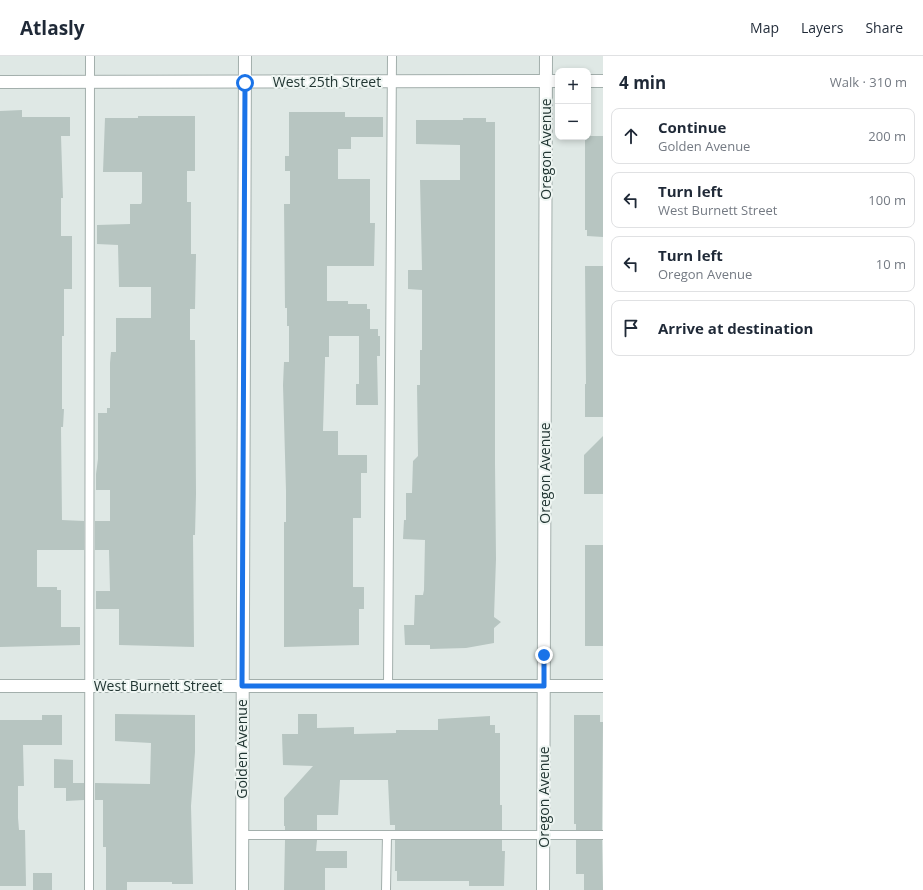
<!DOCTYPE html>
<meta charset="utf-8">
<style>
body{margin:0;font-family:"Open Sans",sans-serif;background:#f2f2f3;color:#1f2937}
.controls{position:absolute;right:12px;top:12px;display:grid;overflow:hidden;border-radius:8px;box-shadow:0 2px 6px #0003}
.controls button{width:36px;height:36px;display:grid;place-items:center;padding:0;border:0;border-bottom:1px solid #e0e1e3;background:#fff;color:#1f2937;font:20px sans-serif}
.stop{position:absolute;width:12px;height:12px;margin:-9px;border:3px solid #1a73e8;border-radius:50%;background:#fff}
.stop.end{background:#1a73e8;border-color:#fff;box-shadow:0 1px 4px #0008}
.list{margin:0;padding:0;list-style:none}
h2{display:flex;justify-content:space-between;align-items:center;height:52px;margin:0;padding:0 16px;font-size:17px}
h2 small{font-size:13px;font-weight:400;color:#747a83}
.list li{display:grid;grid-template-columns:26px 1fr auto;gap:12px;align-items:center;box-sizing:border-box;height:56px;margin:0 8px 8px;padding:0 8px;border:1px solid #e0e1e3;border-radius:8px}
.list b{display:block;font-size:15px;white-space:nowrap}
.list p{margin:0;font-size:13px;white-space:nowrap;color:#747a83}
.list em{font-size:13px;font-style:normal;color:#747a83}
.icon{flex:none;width:22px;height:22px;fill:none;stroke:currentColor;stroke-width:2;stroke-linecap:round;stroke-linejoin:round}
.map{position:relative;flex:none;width:603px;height:834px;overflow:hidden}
header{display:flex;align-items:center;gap:24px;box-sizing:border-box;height:56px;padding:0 20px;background:#fff;border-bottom:1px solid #e0e1e3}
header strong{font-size:19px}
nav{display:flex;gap:22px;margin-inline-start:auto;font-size:14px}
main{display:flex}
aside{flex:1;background:#fff}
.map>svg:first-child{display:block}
.building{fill:#b7c5c1}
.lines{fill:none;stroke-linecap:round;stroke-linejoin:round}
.service-casing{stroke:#a3afac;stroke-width:10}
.minor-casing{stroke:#a3afac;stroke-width:14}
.service{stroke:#fff;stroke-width:8}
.minor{stroke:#fff;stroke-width:12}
.route{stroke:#1a73e8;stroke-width:5}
.labels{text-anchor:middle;stroke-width:4;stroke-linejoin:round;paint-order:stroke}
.street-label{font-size:14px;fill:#223633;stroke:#eef5f2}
</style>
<header>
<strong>Atlasly</strong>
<nav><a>Map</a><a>Layers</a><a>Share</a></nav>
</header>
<main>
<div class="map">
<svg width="603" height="834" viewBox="0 0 603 834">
<rect width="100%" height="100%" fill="#dfe8e5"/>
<g class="building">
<polygon points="22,54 22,61 70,61 70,80 61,80 63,142 61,142 61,180 72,180 72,233 64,233 64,280 62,280 62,353 64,353 63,371 61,371 62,464 84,465 84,494 37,494 37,531 57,531 57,534 61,534 61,571 80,571 80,589 0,591 0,55"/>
<polygon points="289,56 345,56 345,61 383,61 383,81 351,81 351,93 338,93 338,123 370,123 370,167 375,167 374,210 327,210 327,245 348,245 348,248 367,248 367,253 370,253 370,273 378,273 378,280 380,280 380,300 377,300 378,349 356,349 356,328 359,328 359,280 329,280 329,301 325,301 325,306 323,375 338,375 338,399 367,399 367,417 361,417 361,462 353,462 353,531 364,531 364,553 359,553 359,589 284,591 284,466 286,466 286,435 283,329 284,306 289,306 289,270 287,270 287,252 285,252 284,148 290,148 290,115 285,115 285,100 289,100"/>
<polygon points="138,60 195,60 195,115 187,115 187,146 191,146 191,198 196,198 196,200 195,253 190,253 190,284 195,284 196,438 195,479 193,479 194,591 119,589 119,553 96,553 96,535 110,535 109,494 95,494 95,465 110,465 110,434 96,434 96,418 98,403 98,357 107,357 107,352 110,352 110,307 111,296 116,296 116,262 151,262 151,231 119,231 118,189 97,188 97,169 130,168 130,148 141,148 142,146 142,116 103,116 105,62 138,62"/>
<polygon points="463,62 486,62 486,66 495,66 495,407 496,503 494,561 501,566 494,572 494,587 466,592 430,593 430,589 405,589 404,569 414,569 415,539 423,539 424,534 425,484 403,483 404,464 406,464 406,437 412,437 413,405 418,400 417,329 420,329 420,294 422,294 422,234 408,233 408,214 422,214 420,124 460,124 460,89 416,88 416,64 463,64"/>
<polygon points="588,80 603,80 603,181 587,180 587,174 585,174 585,84"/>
<polygon points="585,210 603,210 603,361 585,361 585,328 586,328"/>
<polygon points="603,380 603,438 584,438 584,399"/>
<rect x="585" y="489" width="18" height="101"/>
<polygon points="115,658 195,659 195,696 191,750 193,828 172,828 172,826 127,826 127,834 106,834 106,791 103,791 103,744 95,744 95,727 150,728 151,687 115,685"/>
<polygon points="298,658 317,658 317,672 354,671 354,678 396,677 396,674 438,674 438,663 490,660 490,669 495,669 495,677 500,677 500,749 502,749 502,774 395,774 395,769 390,769 388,724 340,724 338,759 317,759 317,774 285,774 285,770 284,770 284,742 313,710 283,709 282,678 298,678"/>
<polygon points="42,659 62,659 62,689 23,689 24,730 18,730 18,762 19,774 25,774 26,830 0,830 0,664 42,664"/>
<polygon points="574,659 600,659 600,666 603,666 602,774 576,774 576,768 574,768"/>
<polygon points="54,703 73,704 73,727 84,727 84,744 66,745 66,732 54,732"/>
<polygon points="285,784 317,784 316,795 347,795 347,812 325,812 325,834 284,834"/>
<polygon points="395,784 502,784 502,795 505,795 504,830 469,830 469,825 397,825 397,815 395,815"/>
<polygon points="576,784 602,784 603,834 584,834 584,818 576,818"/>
<rect x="33" y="817" width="19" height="17"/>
</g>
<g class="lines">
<g class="service-casing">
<g id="service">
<polyline points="388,630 392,0"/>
<polyline points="242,779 603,779"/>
<polyline points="89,834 90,0"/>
<polyline points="386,834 387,779"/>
</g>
</g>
<g class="minor-casing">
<g id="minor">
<polyline points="588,25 603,25"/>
<polyline points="0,26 558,25"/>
<polyline points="0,630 603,630"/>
<polyline points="242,834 245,0"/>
<polyline points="543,834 546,0"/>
</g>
</g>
<use href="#service" class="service"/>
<use href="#minor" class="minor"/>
</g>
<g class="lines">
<polyline class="route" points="245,27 242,630 544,630 544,599"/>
</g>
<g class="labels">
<g class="street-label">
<text x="327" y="31">West 25th Street</text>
<text transform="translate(546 93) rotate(-90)" y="5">Oregon Avenue</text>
<text transform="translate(545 417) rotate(-90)" y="5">Oregon Avenue</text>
<text x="158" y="635">West Burnett Street</text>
<text transform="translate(242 693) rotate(-90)" y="5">Golden Avenue</text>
<text transform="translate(544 741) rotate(-90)" y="5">Oregon Avenue</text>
</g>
</g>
</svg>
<div class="controls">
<button>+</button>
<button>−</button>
</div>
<div class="stop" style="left:245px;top:27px"></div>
<div class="stop end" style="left:544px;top:599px"></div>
</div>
<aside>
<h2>4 min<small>Walk · 310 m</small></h2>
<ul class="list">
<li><svg class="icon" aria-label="ahead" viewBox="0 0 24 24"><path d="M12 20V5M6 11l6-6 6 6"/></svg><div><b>Continue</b><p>Golden Avenue</p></div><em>200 m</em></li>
<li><svg class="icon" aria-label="left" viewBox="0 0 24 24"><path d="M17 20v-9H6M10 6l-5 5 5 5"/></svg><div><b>Turn left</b><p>West Burnett Street</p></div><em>100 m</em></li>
<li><svg class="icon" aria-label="left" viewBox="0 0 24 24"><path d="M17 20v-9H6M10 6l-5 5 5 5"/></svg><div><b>Turn left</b><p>Oregon Avenue</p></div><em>10 m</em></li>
<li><svg class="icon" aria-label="arrive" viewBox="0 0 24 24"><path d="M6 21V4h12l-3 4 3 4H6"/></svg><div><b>Arrive at destination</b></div></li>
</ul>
</aside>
</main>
